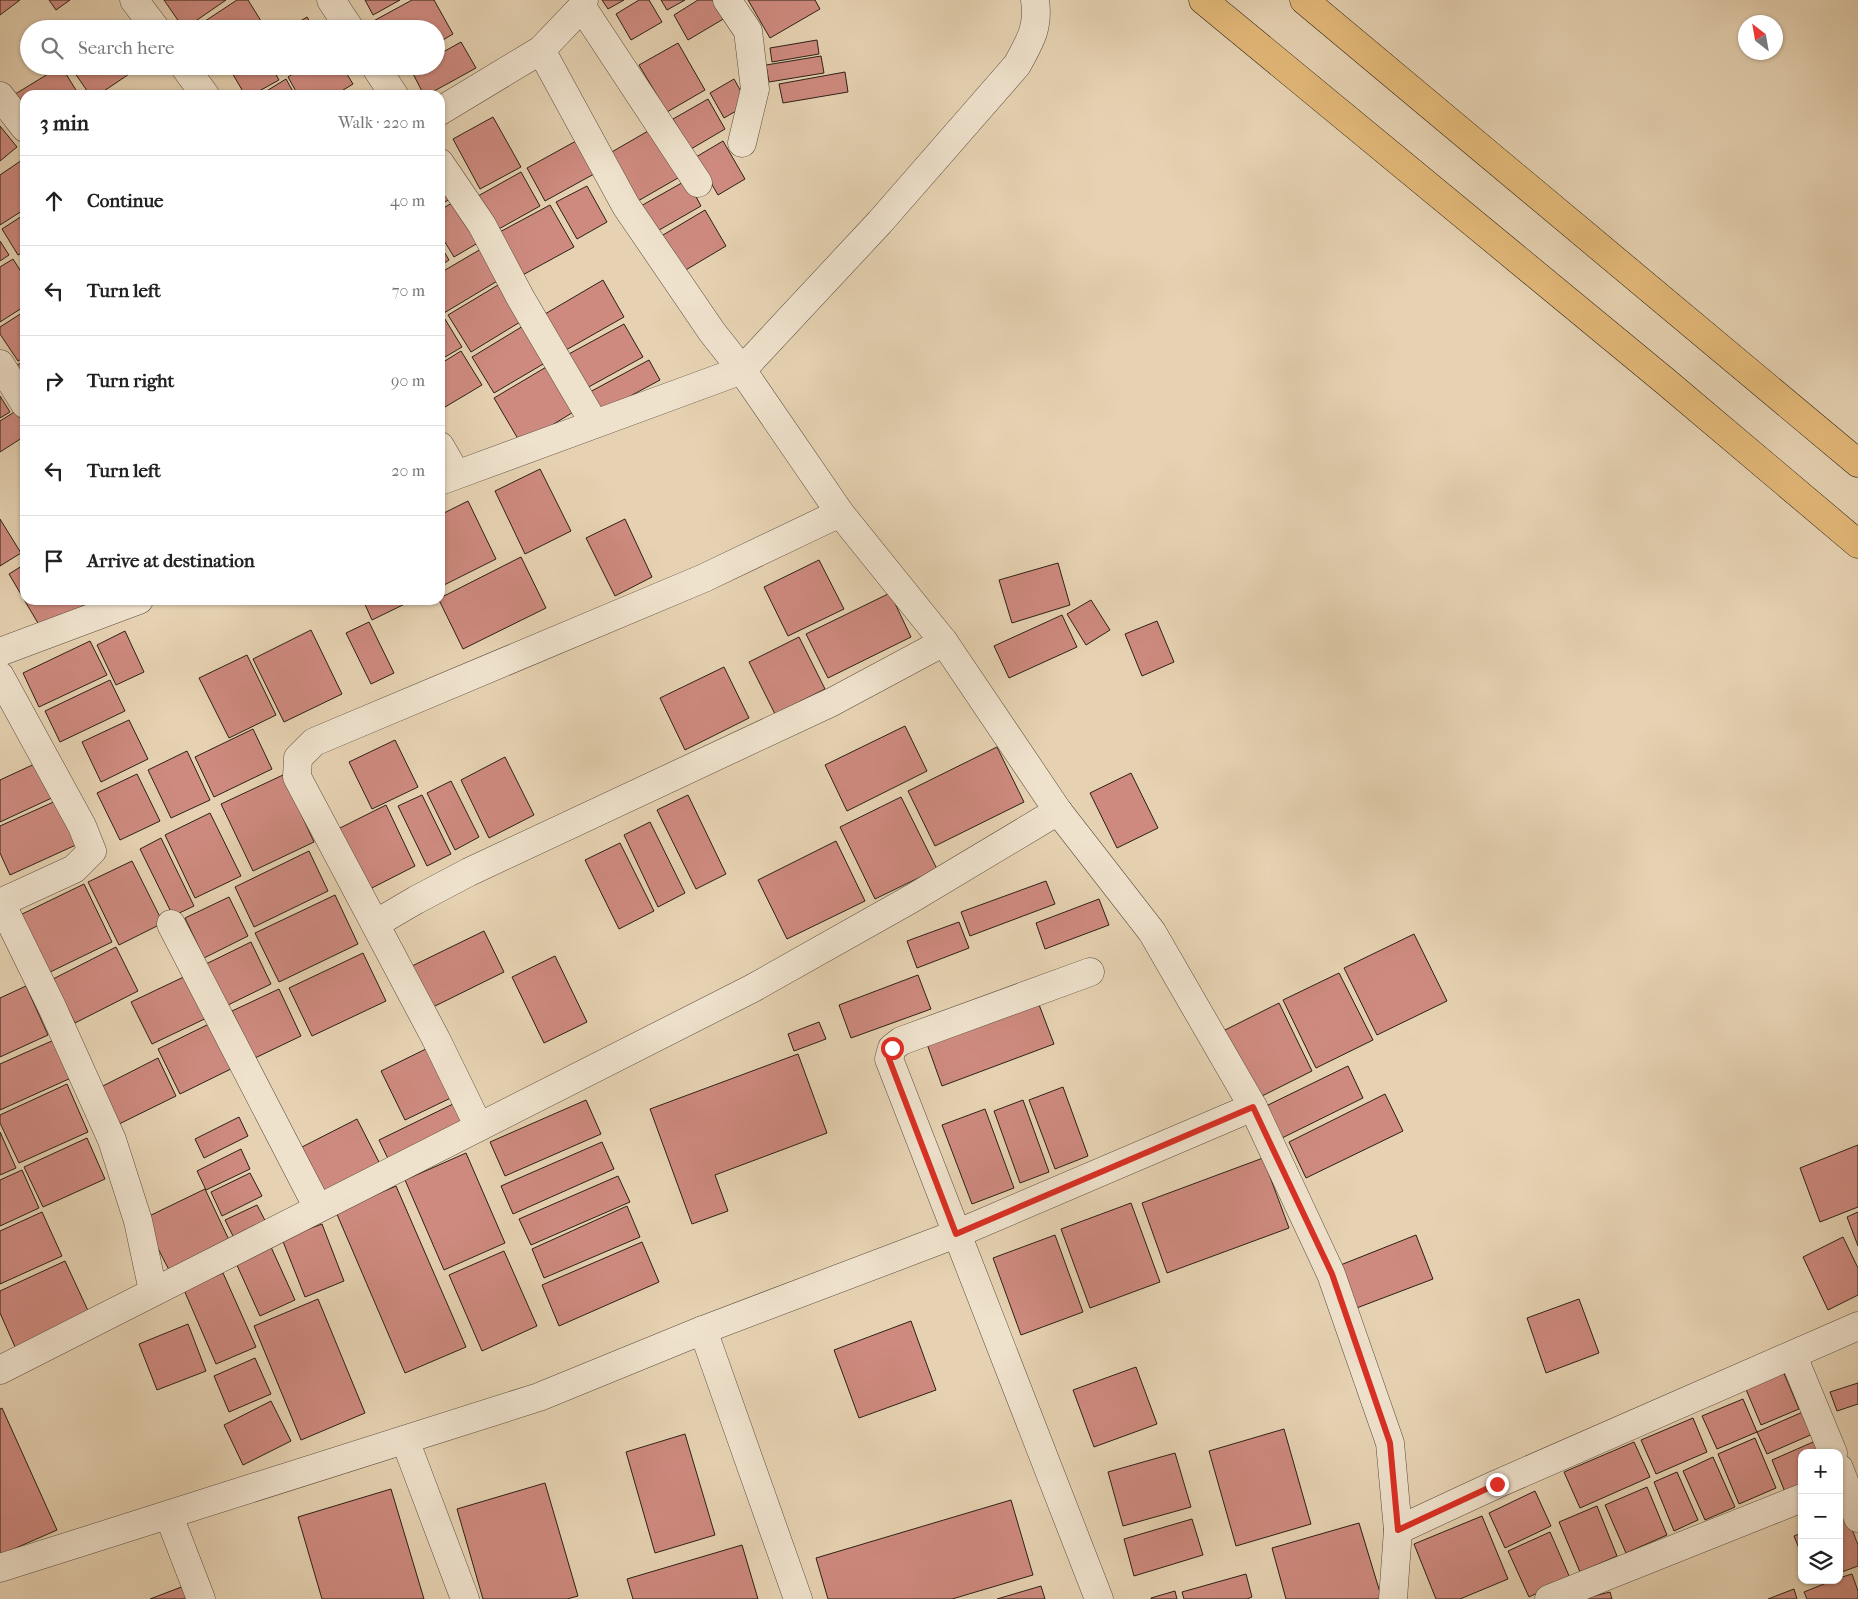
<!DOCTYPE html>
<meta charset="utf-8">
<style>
body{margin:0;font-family:"IM FELL French Canon",serif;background:#f2f2f2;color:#222}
.controls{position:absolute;right:15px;bottom:15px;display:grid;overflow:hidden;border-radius:10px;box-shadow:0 1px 4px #0004}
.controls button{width:45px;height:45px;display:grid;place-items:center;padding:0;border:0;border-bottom:1px solid #e0e0e0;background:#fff;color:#222;font:25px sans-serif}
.compass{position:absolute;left:1738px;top:15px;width:45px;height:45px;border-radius:50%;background:#fff;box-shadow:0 1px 4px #0004;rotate:329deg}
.stop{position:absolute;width:15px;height:15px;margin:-11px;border:4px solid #d93025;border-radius:50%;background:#fff}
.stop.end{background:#d93025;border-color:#fff;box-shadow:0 1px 5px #0008}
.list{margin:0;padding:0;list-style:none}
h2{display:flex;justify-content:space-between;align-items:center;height:65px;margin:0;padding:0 20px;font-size:21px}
h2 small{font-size:16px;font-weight:400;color:#767676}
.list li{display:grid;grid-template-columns:32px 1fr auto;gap:15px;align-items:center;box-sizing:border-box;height:90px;padding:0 20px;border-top:1px solid #e0e0e0}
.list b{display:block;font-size:19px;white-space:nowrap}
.list em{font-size:16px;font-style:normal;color:#767676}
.icon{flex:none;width:28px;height:28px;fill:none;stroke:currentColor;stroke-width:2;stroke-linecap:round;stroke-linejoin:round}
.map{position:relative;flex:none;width:1858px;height:1599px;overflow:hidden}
.search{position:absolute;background:#fff;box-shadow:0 1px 4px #0004;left:20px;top:20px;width:425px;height:55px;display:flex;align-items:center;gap:12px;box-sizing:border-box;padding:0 18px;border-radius:28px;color:#767676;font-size:19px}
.panel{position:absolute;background:#fff;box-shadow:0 1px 4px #0004;left:20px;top:90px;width:425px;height:515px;border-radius:15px}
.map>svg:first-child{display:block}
.building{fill:#ce8a7f;stroke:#2c2016}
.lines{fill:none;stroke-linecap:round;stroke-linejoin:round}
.minor-casing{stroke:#5a4c3d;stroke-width:29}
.tertiary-casing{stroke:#5a4c3d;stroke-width:29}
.trunk-casing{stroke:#2c2016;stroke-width:29}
.minor{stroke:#efe2cd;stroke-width:28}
.tertiary{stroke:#efe2cd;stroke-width:28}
.trunk{stroke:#e3b979;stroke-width:28}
.route{stroke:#d93025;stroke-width:6}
</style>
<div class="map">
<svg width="1858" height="1599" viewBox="0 0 1858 1599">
<rect width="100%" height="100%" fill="#e6d2b2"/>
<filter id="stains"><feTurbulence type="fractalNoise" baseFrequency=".004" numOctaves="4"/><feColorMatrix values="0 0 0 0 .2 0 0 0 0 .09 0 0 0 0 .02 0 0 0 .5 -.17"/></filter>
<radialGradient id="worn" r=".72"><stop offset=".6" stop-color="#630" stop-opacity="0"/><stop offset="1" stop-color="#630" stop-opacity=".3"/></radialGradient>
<g class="building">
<polygon points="0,0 20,0 0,15"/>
<polygon points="49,0 70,0 56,10"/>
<polygon points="164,0 226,0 184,29"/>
<polygon points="237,0 248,0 266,29 193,29"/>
<polygon points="365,0 400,0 373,15"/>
<polygon points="412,0 434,0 453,34 436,44 436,29 371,29 368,24"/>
<polygon points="602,0 624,0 608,9"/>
<polygon points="639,0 649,0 662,22 631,40 616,14"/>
<polygon points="661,0 685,0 667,10"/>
<polygon points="698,0 720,0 730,15 688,40 674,15"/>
<polygon points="748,0 815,0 820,9 770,38"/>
<polygon points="307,17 314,29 287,29"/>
<polygon points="124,20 129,29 111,29"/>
<polygon points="817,40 819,54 772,62 770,48"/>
<polygon points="461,42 476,68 427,95 424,95 411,70 418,66 436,66 436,56"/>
<polygon points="678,43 705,90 667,112 639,65"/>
<polygon points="821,56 824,73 769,82 766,65"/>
<polygon points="61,66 79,95 25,95 25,117 12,96"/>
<polygon points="70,66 141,66 98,95 90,95"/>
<polygon points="239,66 271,66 279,80 252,95 245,95 231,71"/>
<polygon points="280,66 299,66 285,74"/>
<polygon points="305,66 342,66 353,84 335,95 298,95 288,77"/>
<polygon points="845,72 848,92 783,103 779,84"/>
<polygon points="286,79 295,95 260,95"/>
<polygon points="734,79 748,104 724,118 710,93"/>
<polygon points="708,99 725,129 691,149 673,119"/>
<polygon points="493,117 521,167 480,189 453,139"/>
<polygon points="0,126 17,147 0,161"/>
<polygon points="655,127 683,175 638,201 610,153"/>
<polygon points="576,141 594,174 545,201 527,168"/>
<polygon points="723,141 745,179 718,195 696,157"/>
<polygon points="25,158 25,209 0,225 0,175"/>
<polygon points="521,172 540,206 497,230 478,196"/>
<polygon points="687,180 701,206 654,233 639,207"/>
<polygon points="440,183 450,199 440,205"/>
<polygon points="587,186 607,222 577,239 556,202"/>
<polygon points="459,199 483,240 454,257 440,234 440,210"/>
<polygon points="550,205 574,247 519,277 496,234"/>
<polygon points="705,210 726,246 679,274 658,238"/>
<polygon points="25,214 25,251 18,255 2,229"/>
<polygon points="0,241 9,255 0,261"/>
<polygon points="440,245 449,260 440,266"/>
<polygon points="481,249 499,280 444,313 440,306 440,273"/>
<polygon points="13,259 25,278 25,306 0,322 0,267"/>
<polygon points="603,280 624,317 566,350 545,314"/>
<polygon points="503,282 525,319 471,352 448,315"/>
<polygon points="25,311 25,357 18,361 0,334 0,327"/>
<polygon points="440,311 462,347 440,360"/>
<polygon points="528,323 550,360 494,393 472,357"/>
<polygon points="624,324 643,357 585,389 567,355"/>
<polygon points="461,351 482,385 440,410 440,364"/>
<polygon points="25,360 25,380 16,366"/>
<polygon points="649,360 660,380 599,413 588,393"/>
<polygon points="553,363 580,408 521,444 494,398"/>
<polygon points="0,396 10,412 0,418"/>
<polygon points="16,411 25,426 25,436 0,452 0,421"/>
<polygon points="540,469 571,531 525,554 495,491"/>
<polygon points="468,501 496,559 440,587 440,515"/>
<polygon points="0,519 21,553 0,566"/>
<polygon points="625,519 652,577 615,596 586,538"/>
<polygon points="521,557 546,608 463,649 439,600 440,598"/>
<polygon points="819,560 844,609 788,636 764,587"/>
<polygon points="1058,563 1070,605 1012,623 999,580"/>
<polygon points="25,564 25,600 93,600 42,630 9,574"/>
<polygon points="890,593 911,637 828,678 806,634"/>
<polygon points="363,600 413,600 372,620"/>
<polygon points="1091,600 1110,630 1086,645 1067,614"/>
<polygon points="1062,615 1077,647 1009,678 994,646"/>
<polygon points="1157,621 1174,662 1142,676 1125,634"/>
<polygon points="369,622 394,673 371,684 346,633"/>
<polygon points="311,630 342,694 284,722 253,659"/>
<polygon points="125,631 144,672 116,685 97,645"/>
<polygon points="799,637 825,689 775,714 749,662"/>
<polygon points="90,641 107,675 39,707 23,673"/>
<polygon points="247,655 276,715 229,738 199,678"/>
<polygon points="724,667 749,718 685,750 660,698"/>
<polygon points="110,680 125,711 60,742 45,711"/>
<polygon points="129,720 148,759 101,782 82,742"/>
<polygon points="905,726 927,771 847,811 825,765"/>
<polygon points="253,729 272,769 214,797 195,757"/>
<polygon points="395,740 418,787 372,809 349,762"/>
<polygon points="997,747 1024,802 935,846 908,791"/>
<polygon points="187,751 210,800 171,818 148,770"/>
<polygon points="505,757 534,815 489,838 461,780"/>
<polygon points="41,761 56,796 0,822 0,780"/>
<polygon points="1131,773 1158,828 1117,848 1090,793"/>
<polygon points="137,774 160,821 120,840 97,793"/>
<polygon points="283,775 314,842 253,871 221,804"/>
<polygon points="451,781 479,837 455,850 427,793"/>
<polygon points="422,795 451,854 427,866 398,806"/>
<polygon points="688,795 726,874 696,889 657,810"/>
<polygon points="901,797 937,869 875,899 840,827"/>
<polygon points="58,800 78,844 10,875 0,853 0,826"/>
<polygon points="386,805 415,866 364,892 334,831"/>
<polygon points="210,813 241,876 195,898 165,835"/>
<polygon points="650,822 685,893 658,907 624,835"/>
<polygon points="161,838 194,906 173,916 140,849"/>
<polygon points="836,841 865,901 787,939 758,880"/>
<polygon points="620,843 654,911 619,929 585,860"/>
<polygon points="309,851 328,891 254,927 235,887"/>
<polygon points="132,861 163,923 119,945 88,882"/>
<polygon points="1046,881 1055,904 970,936 961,912"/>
<polygon points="84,884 112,942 44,975 16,917"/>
<polygon points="335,895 358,944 279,982 255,933"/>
<polygon points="229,897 248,936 204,958 185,918"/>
<polygon points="1099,899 1109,925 1045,949 1036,923"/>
<polygon points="959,922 969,948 917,968 907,941"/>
<polygon points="484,931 504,972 433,1007 412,966"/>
<polygon points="1414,934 1447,1001 1377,1035 1344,968"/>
<polygon points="251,942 271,984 226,1006 206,964"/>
<polygon points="116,947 138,991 75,1023 53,979"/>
<polygon points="363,953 386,1001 312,1036 289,988"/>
<polygon points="555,956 587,1022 544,1043 512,977"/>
<polygon points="192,973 213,1015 152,1044 131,1002"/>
<polygon points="1339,973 1373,1040 1316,1068 1283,1000"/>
<polygon points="918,975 931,1009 851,1038 839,1005"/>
<polygon points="26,986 48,1035 0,1057 0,998"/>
<polygon points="279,989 301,1036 255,1058 232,1011"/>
<polygon points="1038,1002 1054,1044 942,1086 927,1044"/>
<polygon points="1279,1003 1312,1071 1256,1099 1223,1031"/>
<polygon points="217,1020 239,1065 180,1094 158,1049"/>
<polygon points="819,1022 826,1039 794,1051 788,1034"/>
<polygon points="54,1040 71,1078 0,1110 0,1064"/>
<polygon points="434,1045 459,1094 405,1120 381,1071"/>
<polygon points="798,1054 827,1133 715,1175 728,1211 692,1224 650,1109"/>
<polygon points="158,1058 176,1096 115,1126 97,1089"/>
<polygon points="1348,1066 1363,1098 1280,1139 1264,1107"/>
<polygon points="67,1084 88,1132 19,1163 0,1123 0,1115"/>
<polygon points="1063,1087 1088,1156 1055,1169 1029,1100"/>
<polygon points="1385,1094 1403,1131 1306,1178 1289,1142"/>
<polygon points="586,1100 601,1134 505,1176 490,1142"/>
<polygon points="1023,1100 1049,1172 1020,1183 994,1111"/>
<polygon points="453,1104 465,1129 391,1165 379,1140"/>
<polygon points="985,1109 1014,1188 972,1204 942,1125"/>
<polygon points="239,1117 248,1136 204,1158 195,1139"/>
<polygon points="357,1119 381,1166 325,1193 302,1147"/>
<polygon points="0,1132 16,1168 0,1175"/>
<polygon points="87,1138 105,1179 43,1207 24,1167"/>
<polygon points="602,1142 614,1169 513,1214 501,1186"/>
<polygon points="1858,1145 1858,1207 1820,1222 1800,1168"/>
<polygon points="241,1149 250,1169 206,1190 197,1171"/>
<polygon points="466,1153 505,1243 444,1270 405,1180"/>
<polygon points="1263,1158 1289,1228 1167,1273 1142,1203"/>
<polygon points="22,1170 39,1208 0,1226 0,1180"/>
<polygon points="250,1173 262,1196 222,1216 211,1192"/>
<polygon points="618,1176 630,1202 531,1245 519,1219"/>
<polygon points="396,1186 466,1347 405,1373 336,1212"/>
<polygon points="205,1189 229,1240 169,1270 143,1219"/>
<polygon points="1131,1203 1160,1282 1090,1308 1061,1229"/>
<polygon points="257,1205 270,1230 238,1246 225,1220"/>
<polygon points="627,1206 640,1237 544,1278 532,1249"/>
<polygon points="42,1212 62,1256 0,1284 0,1231"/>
<polygon points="1858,1212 1858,1246 1847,1217"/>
<polygon points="322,1224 344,1281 305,1297 282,1239"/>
<polygon points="1055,1235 1083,1312 1021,1335 993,1258"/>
<polygon points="1416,1235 1433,1279 1354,1309 1338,1266"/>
<polygon points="1843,1237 1858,1268 1858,1295 1828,1310 1803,1257"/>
<polygon points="642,1242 659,1282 559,1326 542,1285"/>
<polygon points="271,1247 295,1300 260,1316 236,1263"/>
<polygon points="504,1251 537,1326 482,1351 449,1275"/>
<polygon points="65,1261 90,1315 16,1349 0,1313 0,1291"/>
<polygon points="223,1273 256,1347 216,1364 184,1290"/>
<polygon points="318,1299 365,1413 301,1440 254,1326"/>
<polygon points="1579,1299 1599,1353 1546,1373 1527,1318"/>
<polygon points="911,1321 936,1390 859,1418 834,1350"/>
<polygon points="188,1324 206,1371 157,1390 139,1344"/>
<polygon points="255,1358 271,1394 229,1412 214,1376"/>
<polygon points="1136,1367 1157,1424 1094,1447 1073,1390"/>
<polygon points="1783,1371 1799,1409 1761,1425 1745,1387"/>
<polygon points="1858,1383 1858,1404 1837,1411 1830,1392"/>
<polygon points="1743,1399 1757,1432 1717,1449 1702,1416"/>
<polygon points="271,1401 291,1441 243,1465 224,1425"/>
<polygon points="2,1408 57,1530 0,1555 0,1409"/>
<polygon points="1805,1411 1815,1433 1767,1454 1757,1432"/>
<polygon points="1693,1418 1707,1452 1656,1474 1641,1440"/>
<polygon points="1284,1429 1311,1524 1236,1546 1209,1451"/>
<polygon points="685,1434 715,1535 655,1553 626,1452"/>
<polygon points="1755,1438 1776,1488 1739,1504 1718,1454"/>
<polygon points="1820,1439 1826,1453 1802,1453 1802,1484 1785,1492 1772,1460"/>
<polygon points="1634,1442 1650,1477 1580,1508 1564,1472"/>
<polygon points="1175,1453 1191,1507 1123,1526 1108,1472"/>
<polygon points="1713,1457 1735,1507 1705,1520 1683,1471"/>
<polygon points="1677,1472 1698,1520 1674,1531 1654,1482"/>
<polygon points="545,1483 578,1596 567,1599 483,1599 457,1509"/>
<polygon points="1647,1487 1667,1535 1626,1553 1605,1505"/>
<polygon points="391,1489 424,1599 322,1599 298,1517"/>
<polygon points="1535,1491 1551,1526 1505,1548 1489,1513"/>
<polygon points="1011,1500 1033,1575 952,1599 828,1599 816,1558"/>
<polygon points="1597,1506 1617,1556 1580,1572 1559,1522"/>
<polygon points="1482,1516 1508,1579 1460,1599 1436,1599 1414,1544"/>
<polygon points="1847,1516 1858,1545 1858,1566 1839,1573 1839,1519"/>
<polygon points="1192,1519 1203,1555 1134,1576 1124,1539"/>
<polygon points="1359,1523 1382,1599 1286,1599 1272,1548"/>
<polygon points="1550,1532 1570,1578 1529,1597 1508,1551"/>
<polygon points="1802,1533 1802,1556 1794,1536"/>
<polygon points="742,1545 758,1599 633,1599 627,1579"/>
<polygon points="1246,1574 1252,1597 1247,1599 1184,1599 1182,1592"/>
<polygon points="1852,1574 1858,1591 1858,1599 1807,1599 1804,1592 1834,1580 1839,1580 1839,1578"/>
<polygon points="184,1586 189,1599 150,1599"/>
<polygon points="1041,1586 1045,1599 997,1599"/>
<polygon points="1794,1589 1797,1599 1768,1599"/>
<polygon points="1175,1591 1177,1599 1151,1599 1151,1598"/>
<polygon points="1610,1592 1612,1599 1582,1599"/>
</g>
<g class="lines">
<g class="minor-casing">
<g id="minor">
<polyline points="134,0 156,29"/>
<polyline points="331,0 350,29"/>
<polyline points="727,0 748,31 755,89 742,143"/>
<polyline points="582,7 698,183"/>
<polyline points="541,50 626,206 712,332 742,370 840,513 944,642 1058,811 1152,932 1253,1107 1331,1274 1390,1443 1398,1530 1393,1599"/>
<polyline points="184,66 205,95"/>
<polyline points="375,66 394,95"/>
<polyline points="0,96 25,128"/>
<polyline points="440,111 541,50 582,7 584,0"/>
<polyline points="440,163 482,225 520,297 594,423"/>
<polyline points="0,364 25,404"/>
<polyline points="440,446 456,474"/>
<polyline points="0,676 82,826 92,851 74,869 0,903"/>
<polyline points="1,903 52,1007 112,1140 138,1221 153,1291"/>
<polyline points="171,924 318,1208"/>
<polyline points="375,924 416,900 469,872 832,702 944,642"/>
<polyline points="1090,972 901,1041 892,1048 889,1059 1099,1599"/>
<polyline points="479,1127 436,1039 297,777 298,758 314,742 704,578 840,513"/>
<polyline points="703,1330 798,1599"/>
<polyline points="1793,1356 1833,1453"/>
<polyline points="0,1370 753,988 911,899 1058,811"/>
<polyline points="405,1440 465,1599"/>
<polyline points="1839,1468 1858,1518"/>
<polyline points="169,1516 201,1599"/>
<polyline points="1398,1530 1497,1484 1858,1326"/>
<polyline points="0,1568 539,1397 703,1330 956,1234 1253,1107"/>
<polyline points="1549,1599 1802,1498"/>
</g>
</g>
<g class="tertiary-casing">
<g id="tertiary">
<path d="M440,481l302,-111 138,-148 137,-157c13,-24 22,-37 18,-65"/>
<polyline points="0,652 139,600"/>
</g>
</g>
<g class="trunk-casing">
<g id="trunk">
<polyline points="1203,0 1665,381 1858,544"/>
<polyline points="1304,0 1858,463"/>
</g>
</g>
<use href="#minor" class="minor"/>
<use href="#tertiary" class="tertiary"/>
<use href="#trunk" class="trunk"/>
</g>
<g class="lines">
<polyline class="route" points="892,1048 889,1059 956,1234 1253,1107 1332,1274 1390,1443 1398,1530 1497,1484"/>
</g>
<rect width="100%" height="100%" filter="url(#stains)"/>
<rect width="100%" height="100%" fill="url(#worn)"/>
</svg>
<div class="controls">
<button>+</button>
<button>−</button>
<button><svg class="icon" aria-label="layers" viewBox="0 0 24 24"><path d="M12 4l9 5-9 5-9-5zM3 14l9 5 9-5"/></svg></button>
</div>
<svg class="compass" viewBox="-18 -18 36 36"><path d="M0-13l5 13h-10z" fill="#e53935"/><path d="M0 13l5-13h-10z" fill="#767676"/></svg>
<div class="stop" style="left:892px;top:1048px"></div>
<div class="stop end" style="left:1497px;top:1484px"></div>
<div class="search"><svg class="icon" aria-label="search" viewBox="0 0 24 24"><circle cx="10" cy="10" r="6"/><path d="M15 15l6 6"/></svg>Search here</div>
<section class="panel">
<h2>3 min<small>Walk · 220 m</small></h2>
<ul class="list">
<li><svg class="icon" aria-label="ahead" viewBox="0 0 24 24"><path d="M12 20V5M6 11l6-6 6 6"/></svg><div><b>Continue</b></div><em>40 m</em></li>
<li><svg class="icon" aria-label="left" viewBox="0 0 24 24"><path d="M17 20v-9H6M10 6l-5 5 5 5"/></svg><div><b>Turn left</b></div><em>70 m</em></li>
<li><svg class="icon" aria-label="right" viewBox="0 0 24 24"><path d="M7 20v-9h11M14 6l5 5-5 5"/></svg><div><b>Turn right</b></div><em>90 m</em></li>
<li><svg class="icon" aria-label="left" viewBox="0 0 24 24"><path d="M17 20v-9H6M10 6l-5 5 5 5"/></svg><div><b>Turn left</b></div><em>20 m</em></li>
<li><svg class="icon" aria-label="arrive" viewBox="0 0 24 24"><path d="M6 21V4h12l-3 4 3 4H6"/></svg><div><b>Arrive at destination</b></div></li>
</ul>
</section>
</div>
